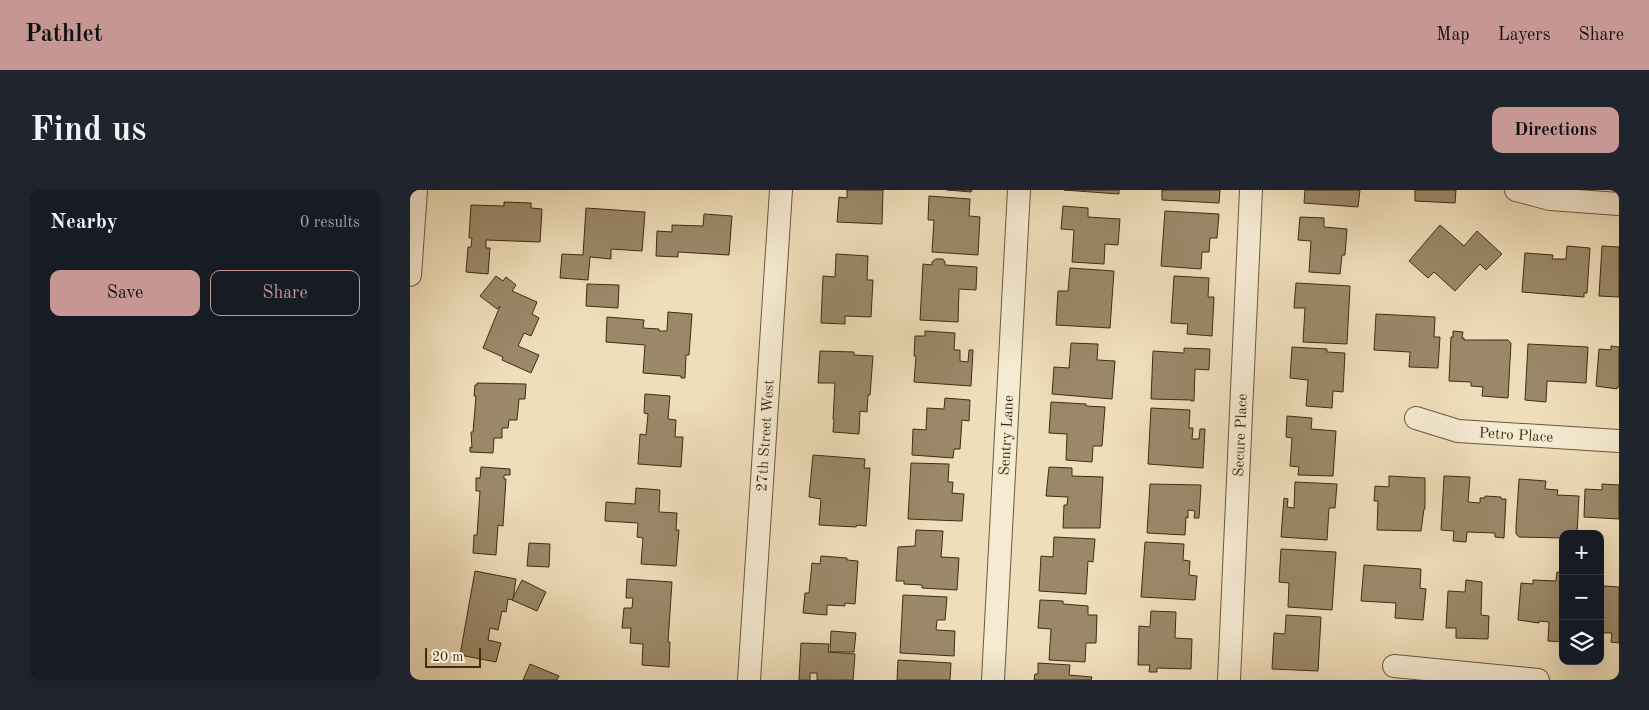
<!DOCTYPE html>
<meta charset="utf-8">
<style>
body{margin:0;font-family:"Old Standard TT",serif;background:#20242c;color:#f1f3f6}
.controls{position:absolute;right:15px;bottom:15px;display:grid;overflow:hidden;border-radius:10px;box-shadow:0 5px 20px #0002}
.controls button{width:45px;height:45px;display:grid;place-items:center;padding:0;border:0;border-bottom:1px solid #363941;background:#171b24;color:#f1f3f6;font:25px sans-serif}
.scale{position:absolute;left:15px;bottom:12px;width:56px;box-sizing:border-box;padding-left:5px;border:2px solid #3f2c13;border-top:0;font-size:14px;line-height:18px;white-space:nowrap;color:#3f2c13;-webkit-text-stroke:4px #f5ead2;paint-order:stroke}
.list{margin:0;padding:0;list-style:none}
h2{display:flex;justify-content:space-between;align-items:center;height:65px;margin:0;padding:0 20px;font-size:21px}
h2 small{font-size:16px;font-weight:400;color:#9ea1a6}
.actions{display:flex;gap:10px;padding:15px 20px}
.actions a{flex:1;padding:11px 0;border:1px solid #c59692;border-radius:10px;text-align:center;font-size:18px;color:#c59692}
.actions .main{background:#c59692;color:#111}
.icon{flex:none;width:28px;height:28px;fill:none;stroke:currentColor;stroke-width:2;stroke-linecap:round;stroke-linejoin:round}
.map{position:relative;flex:none;width:1209px;height:490px;overflow:hidden;border-radius:10px}
header{display:flex;align-items:center;gap:30px;box-sizing:border-box;height:70px;padding:0 25px;background:#c59692;color:#111}
header strong{font-size:24px}
nav{display:flex;gap:28px;margin-inline-start:auto;font-size:18px}
.intro{display:flex;align-items:center;justify-content:space-between;box-sizing:border-box;height:120px;padding:0 30px}
h1{margin:0;font-size:35px}
.button{padding:12px 22px;border-radius:10px;background:#c59692;color:#111;font-size:18px;font-weight:700}
main{display:flex;gap:30px;padding:0 30px}
aside{flex:1;background:#171b24;border-radius:10px;box-shadow:0 5px 20px #0002}
.map>svg:first-child{display:block}
.building{fill:#9b896a;stroke:#3f2c13}
.lines{fill:none;stroke-linecap:round;stroke-linejoin:round}
.minor-casing{stroke:#6b583d;stroke-width:24}
.minor{stroke:#f5ead2;stroke-width:22}
.labels{text-anchor:middle;stroke-width:4;stroke-linejoin:round;paint-order:stroke}
.street-label{font-size:15px;fill:#3f2c13;stroke:#f5ead2}
</style>
<header>
<strong>Pathlet</strong>
<nav><a>Map</a><a>Layers</a><a>Share</a></nav>
</header>
<div class="intro"><h1>Find us</h1><a class="button">Directions</a></div>
<main>
<aside>
<h2>Nearby<small>0 results</small></h2>
<ul class="list">
</ul>
<div class="actions"><a class="main">Save</a><a>Share</a></div>
</aside>
<div class="map">
<svg width="1209" height="490" viewBox="0 0 1209 490">
<rect width="100%" height="100%" fill="#efdeba"/>
<filter id="stains"><feTurbulence type="fractalNoise" baseFrequency=".004" numOctaves="4"/><feColorMatrix values="0 0 0 0 .2 0 0 0 0 .09 0 0 0 0 .02 0 0 0 .5 -.17"/></filter>
<radialGradient id="worn" r=".72"><stop offset=".6" stop-color="#630" stop-opacity="0"/><stop offset="1" stop-color="#630" stop-opacity=".3"/></radialGradient>
<g class="building">
<polygon points="437,0 473,0 472,34 427,32 429,7 437,8"/>
<polygon points="537,0 562,0 561,2"/>
<polygon points="654,0 709,0 709,4"/>
<polygon points="752,0 810,0 809,13 752,10"/>
<polygon points="895,0 950,0 948,17 894,13"/>
<polygon points="1005,0 1046,0 1045,13 1005,11"/>
<polygon points="519,6 560,9 559,26 570,27 568,65 522,62 524,30 518,30"/>
<polygon points="94,12 121,13 121,18 132,19 130,52 76,50 76,58 80,58 78,84 56,82 58,57 61,57 62,48 59,48 61,15 94,16"/>
<polygon points="653,16 678,18 678,27 710,29 708,55 695,54 694,74 662,72 664,40 651,39"/>
<polygon points="176,18 235,22 232,61 201,59 201,69 180,67 178,90 150,88 152,64 173,65"/>
<polygon points="755,21 809,24 807,48 800,48 799,62 792,62 791,79 751,76"/>
<polygon points="294,24 322,26 319,65 268,62 268,67 246,66 247,41 262,42 262,35 293,36"/>
<polygon points="890,27 914,28 914,37 937,39 935,65 932,65 930,84 899,82 901,51 888,50"/>
<polygon points="1030,35 1054,56 1067,41 1092,64 1076,80 1070,74 1045,101 1024,82 1018,88 999,71"/>
<polygon points="1157,56 1180,58 1177,103 1174,103 1174,107 1112,102 1115,63 1143,65 1142,69 1156,69"/>
<polygon points="1192,56 1209,57 1209,107 1189,106"/>
<polygon points="426,64 458,66 457,90 463,90 461,127 435,126 435,134 411,133 413,86 425,87"/>
<polygon points="526,69 533,69 535,72 535,75 567,77 566,100 549,99 548,132 510,130 513,74 522,75 522,72"/>
<polygon points="660,78 704,81 700,138 646,135 648,101 658,101"/>
<polygon points="86,86 93,91 96,87 106,95 102,101 127,112 122,124 129,128 121,146 114,143 108,156 129,165 121,183 92,170 93,167 73,158 90,116 87,119 70,106"/>
<polygon points="764,86 799,88 798,107 804,107 802,146 777,144 778,134 761,133"/>
<polygon points="886,93 940,96 937,154 893,152 895,118 884,118"/>
<polygon points="177,94 209,95 208,118 176,116"/>
<polygon points="258,122 282,124 279,165 276,165 275,188 271,188 271,186 233,183 235,155 196,152 197,127 234,130 233,138 249,139 249,141 257,141"/>
<polygon points="966,124 1025,127 1024,147 1030,147 1028,178 999,177 1000,162 964,160"/>
<polygon points="515,141 545,143 544,160 550,160 550,171 558,172 559,160 563,160 561,196 504,192 506,166 504,166 505,146 515,146"/>
<polygon points="1043,141 1053,142 1052,148 1054,148 1054,150 1098,150 1101,153 1098,208 1072,206 1073,197 1061,196 1061,192 1039,191 1041,147 1043,147"/>
<polygon points="661,153 688,154 687,170 705,171 702,209 642,204 644,177 659,178"/>
<polygon points="1118,154 1178,157 1176,193 1137,191 1136,212 1115,210"/>
<polygon points="1201,156 1209,157 1209,197 1207,197 1207,199 1186,196 1189,159 1201,160"/>
<polygon points="882,157 917,159 917,162 935,163 933,202 923,201 922,218 896,216 898,190 880,188"/>
<polygon points="774,158 800,159 799,180 785,179 784,211 781,211 781,210 741,209 743,161 774,163"/>
<polygon points="410,161 444,162 444,165 463,166 460,205 458,205 457,222 450,221 449,244 423,242 424,230 423,229 425,193 408,193"/>
<polygon points="67,193 116,194 115,209 109,209 107,230 99,230 98,238 92,238 92,248 84,248 83,263 60,262 60,257 62,258 61,242 63,242 66,206 64,206 65,195 67,195"/>
<polygon points="235,204 260,206 258,229 266,230 265,247 273,247 271,277 228,274 230,244 236,245 238,224 234,223"/>
<polygon points="535,208 560,210 559,231 552,230 550,259 544,259 543,268 502,265 503,239 516,240 517,218 534,219"/>
<polygon points="641,212 676,214 676,216 695,217 692,256 683,256 682,272 656,270 657,244 639,243"/>
<polygon points="741,218 780,220 779,238 783,238 782,249 789,249 790,239 795,239 793,278 738,274"/>
<polygon points="877,226 902,228 901,239 926,241 923,286 888,285 889,277 880,276 882,248 876,247"/>
<polygon points="403,265 455,269 454,278 460,278 456,336 447,335 446,337 409,335 411,309 399,307"/>
<polygon points="501,273 539,274 538,292 543,292 542,303 554,304 552,331 498,329"/>
<polygon points="71,277 100,279 100,285 94,285 94,289 96,289 93,336 88,335 86,365 63,363 64,345 67,345 70,301 66,301 66,288 70,288"/>
<polygon points="639,277 662,278 662,286 693,287 690,338 653,338 654,315 657,315 658,307 636,306"/>
<polygon points="979,286 1015,288 1015,319 1014,319 1011,341 967,340 968,311 964,311 965,296 979,297"/>
<polygon points="1034,286 1060,287 1058,312 1070,313 1070,308 1075,308 1075,306 1091,307 1091,309 1096,309 1094,348 1085,347 1085,343 1057,342 1056,352 1043,351 1044,341 1031,340"/>
<polygon points="1109,289 1136,291 1135,299 1148,300 1147,305 1169,306 1167,344 1153,344 1153,348 1109,347 1106,344 1106,336"/>
<polygon points="885,292 927,294 925,318 919,318 917,350 871,347 874,308 878,309 877,317 884,318"/>
<polygon points="740,294 791,295 789,328 784,328 785,321 778,320 778,328 776,327 775,345 737,343"/>
<polygon points="1192,294 1209,295 1209,329 1174,327 1175,299 1192,300"/>
<polygon points="226,298 250,300 249,322 267,323 266,340 269,340 266,376 231,374 233,348 227,347 228,333 195,331 196,312 225,314"/>
<polygon points="506,340 533,341 531,367 549,368 547,400 512,398 512,395 494,394 494,391 486,391 488,357 505,356"/>
<polygon points="644,347 685,349 683,372 678,371 676,404 629,401 631,366 643,367"/>
<polygon points="735,352 774,354 773,370 780,371 779,385 787,386 785,410 731,407"/>
<polygon points="119,353 140,354 139,377 117,376"/>
<polygon points="871,359 926,362 922,420 878,417 879,393 869,392"/>
<polygon points="411,366 437,368 437,370 448,371 445,414 435,413 435,416 417,415 417,425 393,423 395,403 399,403 402,373 410,374"/>
<polygon points="954,375 1011,379 1010,398 1016,399 1013,430 985,428 986,413 951,411"/>
<polygon points="65,381 106,389 103,410 98,409 96,422 92,421 88,440 80,438 78,450 91,453 86,472 50,465"/>
<polygon points="1147,382 1153,383 1153,452 1138,451 1139,432 1129,431 1129,433 1108,430 1111,393 1123,394 1123,390 1146,391"/>
<polygon points="217,389 262,392 258,452 260,452 259,477 232,475 233,454 220,453 221,438 212,438 214,418 222,418 223,408 216,408"/>
<polygon points="112,390 136,402 127,421 102,410"/>
<polygon points="1056,390 1072,392 1071,425 1079,426 1078,449 1046,448 1046,438 1036,438 1038,401 1055,402"/>
<polygon points="1194,396 1209,397 1209,453 1201,452 1202,443 1190,443 1190,397 1194,397"/>
<polygon points="493,405 537,407 535,430 527,430 526,440 545,441 544,466 490,463"/>
<polygon points="630,410 653,411 653,414 678,416 678,425 687,425 686,453 676,453 675,472 639,470 641,439 628,438"/>
<polygon points="741,421 766,422 765,448 782,449 781,479 747,478 747,482 739,482 740,475 728,475 729,436 740,437"/>
<polygon points="876,425 911,427 908,481 862,479 864,443 875,444"/>
<polygon points="421,441 446,443 444,462 420,462"/>
<polygon points="391,453 419,454 418,462 445,464 443,490 407,490 407,483 400,483 400,490 389,490"/>
<polygon points="488,470 541,473 540,490 487,490"/>
<polygon points="628,473 660,475 659,485 682,487 681,490 624,490 625,484 628,484"/>
<polygon points="120,474 149,486 147,490 113,490"/>
</g>
<g class="lines">
<g class="minor-casing">
<g id="minor">
<polyline points="1106,0 1140,9 1209,14"/>
<polyline points="0,85 6,0"/>
<path id="s1" d="M1006,228l42,13 161,10"/>
<polyline points="984,476 1128,490"/>
<path id="s2" d="M339,490l32,-490"/>
<path id="s3" d="M583,490l26,-490"/>
<path id="s4" d="M819,490l22,-490"/>
</g>
</g>
<use href="#minor" class="minor"/>
</g>
<g class="labels">
<g class="street-label">
<text dy="5" stroke="none"><textPath href="#s2" startOffset="245">27th Street West</textPath></text>
<text dy="5" stroke="none"><textPath href="#s3" startOffset="245">Sentry Lane</textPath></text>
<text dy="5" stroke="none"><textPath href="#s4" startOffset="245">Secure Place</textPath></text>
<text dy="5" stroke="none"><textPath href="#s1" startOffset="102">Petro Place</textPath></text>
</g>
</g>
<rect width="100%" height="100%" filter="url(#stains)"/>
<rect width="100%" height="100%" fill="url(#worn)"/>
</svg>
<div class="controls">
<button>+</button>
<button>−</button>
<button><svg class="icon" aria-label="layers" viewBox="0 0 24 24"><path d="M12 4l9 5-9 5-9-5zM3 14l9 5 9-5"/></svg></button>
</div>
<div class="scale">20 m</div>
</div>
</main>
